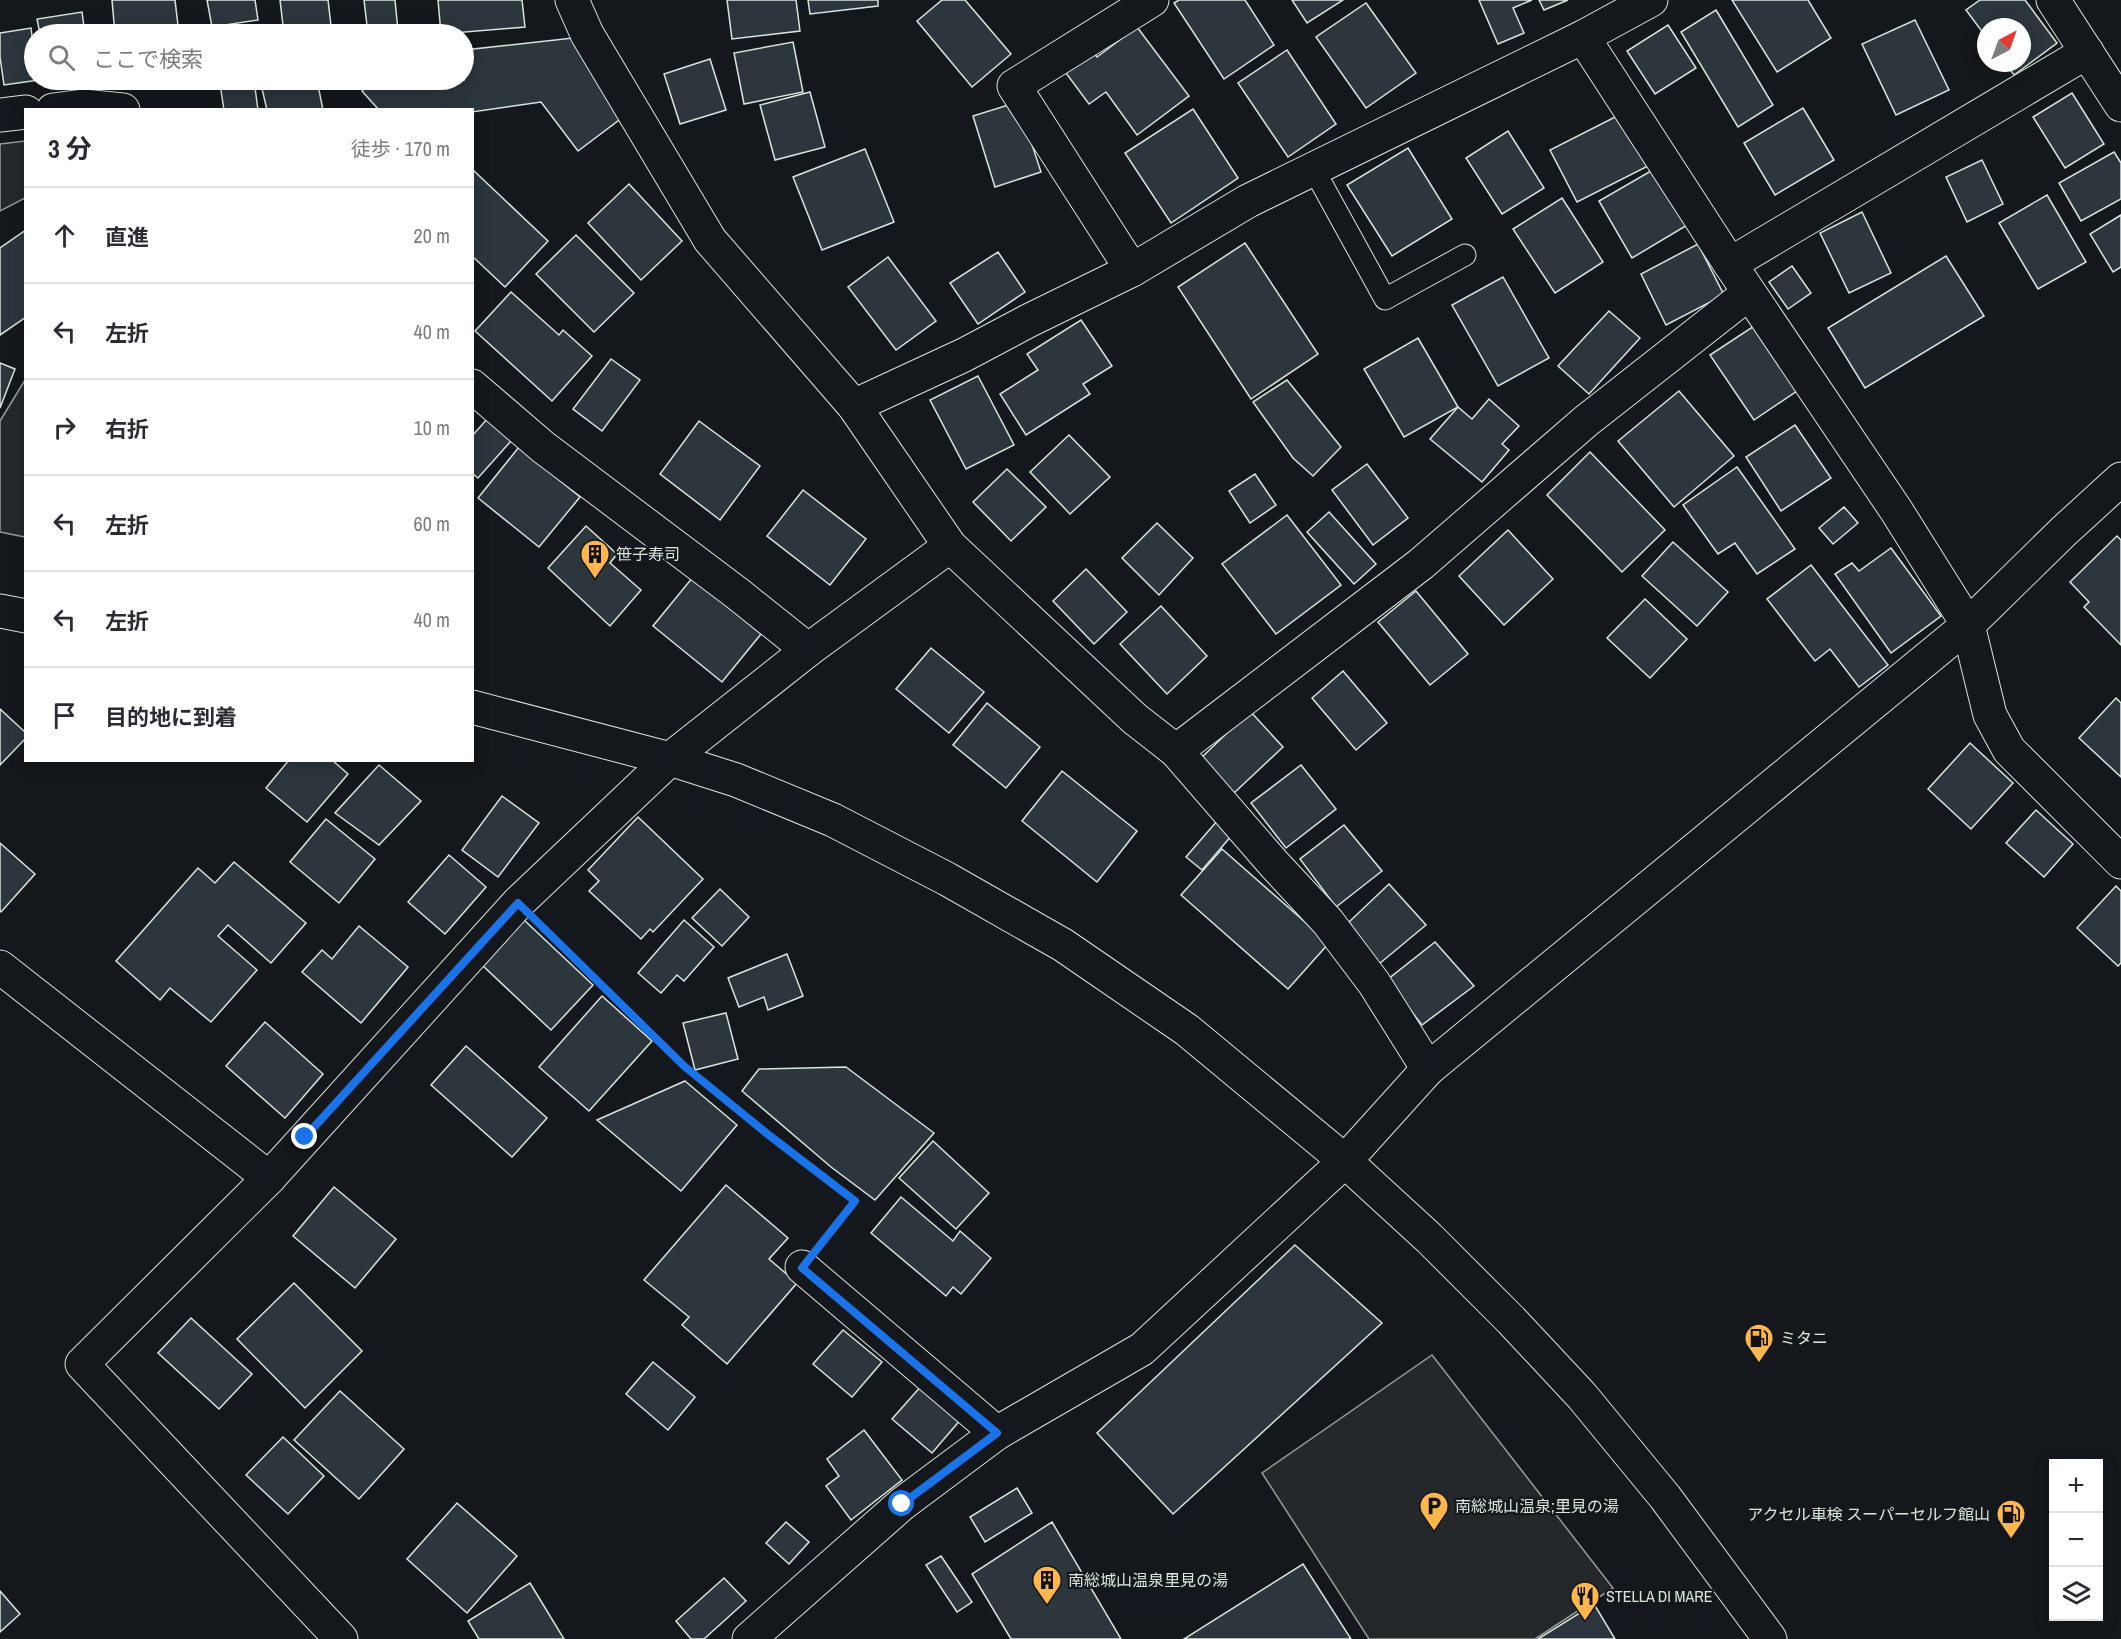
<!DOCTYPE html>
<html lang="ja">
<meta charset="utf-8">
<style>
body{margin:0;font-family:"Archivo Narrow","Noto Sans JP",sans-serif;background:#f2f2f3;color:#2b2b33}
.controls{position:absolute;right:18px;bottom:18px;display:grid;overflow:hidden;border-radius:0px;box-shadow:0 3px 15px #0003}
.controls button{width:54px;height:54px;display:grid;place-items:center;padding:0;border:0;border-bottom:2px solid #e1e1e2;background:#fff;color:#2b2b33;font:30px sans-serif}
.compass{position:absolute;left:1977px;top:18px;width:54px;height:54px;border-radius:50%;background:#fff;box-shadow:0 3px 15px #0003;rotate:41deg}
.stop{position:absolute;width:18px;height:18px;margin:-14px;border:4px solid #1a73e8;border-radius:50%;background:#fff}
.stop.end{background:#1a73e8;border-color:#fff;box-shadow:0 2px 6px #0008}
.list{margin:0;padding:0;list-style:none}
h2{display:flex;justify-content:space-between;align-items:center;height:78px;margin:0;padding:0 24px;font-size:26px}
h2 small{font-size:20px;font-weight:400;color:#7c7c81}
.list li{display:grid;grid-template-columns:39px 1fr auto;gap:18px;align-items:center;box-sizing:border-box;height:96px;padding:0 24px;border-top:2px solid #e1e1e2}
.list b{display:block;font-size:22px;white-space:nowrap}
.list em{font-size:20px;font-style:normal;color:#7c7c81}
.icon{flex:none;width:33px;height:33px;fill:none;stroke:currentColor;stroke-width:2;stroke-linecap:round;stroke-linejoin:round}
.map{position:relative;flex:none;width:2121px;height:1639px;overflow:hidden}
.search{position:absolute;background:#fff;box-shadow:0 3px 15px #0003;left:24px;top:24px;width:450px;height:66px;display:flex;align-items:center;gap:15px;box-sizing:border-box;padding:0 21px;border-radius:33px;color:#7c7c81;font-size:22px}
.panel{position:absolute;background:#fff;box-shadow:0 3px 15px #0003;left:24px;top:108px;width:450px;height:654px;border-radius:0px}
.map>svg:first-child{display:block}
.parking{fill:#24282b;stroke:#939e99;stroke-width:1.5}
.building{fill:#2c363c;stroke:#d8e6dc;stroke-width:1.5}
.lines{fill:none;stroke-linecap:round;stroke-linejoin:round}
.service-casing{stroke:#d8e6dc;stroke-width:23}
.minor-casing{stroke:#d8e6dc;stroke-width:35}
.tertiary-casing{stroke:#d8e6dc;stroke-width:35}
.path{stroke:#9da8a2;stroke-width:4;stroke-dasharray:4.5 3;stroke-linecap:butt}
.service{stroke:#14181c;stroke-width:21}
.minor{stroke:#14181c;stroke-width:33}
.tertiary{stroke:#14181c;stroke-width:33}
.route{stroke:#1a73e8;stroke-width:8}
.labels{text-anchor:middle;stroke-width:4.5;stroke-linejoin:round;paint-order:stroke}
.poi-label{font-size:16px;fill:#d8e6dc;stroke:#14181c;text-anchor:start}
</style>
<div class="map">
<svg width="2121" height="1639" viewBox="0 0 2121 1639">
<rect width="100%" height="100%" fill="#14181c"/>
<g class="parking">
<polygon points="25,141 25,198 0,211 0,144"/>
<polygon points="25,380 25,537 0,532 0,421"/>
<polygon points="1432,1355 1613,1588 1535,1639 1369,1639 1262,1473"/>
</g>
<g class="building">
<polygon points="112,0 175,0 179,34 115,34"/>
<polygon points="207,0 255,0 258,20 212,27"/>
<polygon points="280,0 328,0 332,34 284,34"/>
<polygon points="364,0 395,0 398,31 368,34"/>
<polygon points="438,0 522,0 525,27 441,34"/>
<polygon points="727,0 796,0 800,31 732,39"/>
<polygon points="808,0 878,0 878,6 810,14"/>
<polygon points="942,0 965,0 1011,54 972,87 917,21"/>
<polygon points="1179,0 1245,0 1274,45 1224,79 1174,3"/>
<polygon points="1292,0 1343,0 1307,23"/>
<polygon points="1479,0 1532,0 1513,8 1524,33 1498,44"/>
<polygon points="1539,0 1568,0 1544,10"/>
<polygon points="1732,0 1808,0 1831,38 1777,72"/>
<polygon points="1980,0 2025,0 2057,43 2014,75 2005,63 2022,63 2022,27 1986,27 1986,37 1966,10"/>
<polygon points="1366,3 1416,73 1366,108 1316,37"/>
<polygon points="1716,10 1773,105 1738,127 1681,32"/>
<polygon points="82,12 85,34 40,34 37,19"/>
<polygon points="1915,20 1949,90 1896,115 1862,44"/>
<polygon points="261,25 263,34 233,34 232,30"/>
<polygon points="1668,25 1696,68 1655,94 1627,51"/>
<polygon points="1137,27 1189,96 1137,135 1106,92 1089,104 1063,69 1091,49 1097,57"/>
<polygon points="31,28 34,52 34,80 39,80 4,85 0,57 0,33"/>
<polygon points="582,37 627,114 578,151 541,102 472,112 472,110 379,110 362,91 376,80 464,80 464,50"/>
<polygon points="793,42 803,92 744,104 734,53"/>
<polygon points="1287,50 1336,124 1288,157 1238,83"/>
<polygon points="710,59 726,110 680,124 664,74"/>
<polygon points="254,80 258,110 224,110 220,84"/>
<polygon points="260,80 317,80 323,110 267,110"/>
<polygon points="810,92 825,147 775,160 760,105"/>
<polygon points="2072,93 2104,144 2065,168 2033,117"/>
<polygon points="1018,102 1041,172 995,187 973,116"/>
<polygon points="1803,108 1834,160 1775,195 1744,143"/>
<polygon points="1193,109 1238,178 1171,223 1125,153"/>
<polygon points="1623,113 1650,165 1577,202 1550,150"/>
<polygon points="1508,131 1544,188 1502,214 1466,158"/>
<polygon points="1408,148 1452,219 1392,256 1347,185"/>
<polygon points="865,149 894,222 822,250 793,177"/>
<polygon points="2114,152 2121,163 2121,199 2081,221 2059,183"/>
<polygon points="1982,160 2003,204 1967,222 1946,177"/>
<polygon points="1656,168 1689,224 1632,258 1599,201"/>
<polygon points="472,169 548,241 505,287 472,256"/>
<polygon points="629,184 682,241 641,280 588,223"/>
<polygon points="2047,195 2086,262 2038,289 1999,223"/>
<polygon points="1562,198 1603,262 1555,293 1513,229"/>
<polygon points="1862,212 1891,273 1849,293 1820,233"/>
<polygon points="2121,215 2121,267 2113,272 2090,234"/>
<polygon points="26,230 26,317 0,335 0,248"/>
<polygon points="576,235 634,293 594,332 536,274"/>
<polygon points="1245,243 1318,354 1251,399 1178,287"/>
<polygon points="1698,244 1724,295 1666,325 1641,274"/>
<polygon points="998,252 1025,292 978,324 950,283"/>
<polygon points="1946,256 1984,316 1865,388 1828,328"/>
<polygon points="888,257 936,321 896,350 848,287"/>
<polygon points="1792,266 1811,293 1788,309 1769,282"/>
<polygon points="1503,277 1549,358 1498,386 1452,305"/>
<polygon points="511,292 559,335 563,330 592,356 552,401 475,331"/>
<polygon points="1609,311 1640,338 1589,394 1558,366"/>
<polygon points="1081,320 1112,366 1083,384 1090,394 1026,435 1000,394 1038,370 1027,354"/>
<polygon points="1754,326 1797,391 1754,420 1710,355"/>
<polygon points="1418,338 1458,407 1404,437 1364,369"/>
<polygon points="611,359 640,380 602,431 573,409"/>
<polygon points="0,363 15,369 0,408"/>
<polygon points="978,376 1014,445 966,469 930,400"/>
<polygon points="1287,380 1341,447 1313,476 1293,458 1253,402"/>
<polygon points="1679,391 1734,456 1674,507 1618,441"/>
<polygon points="1489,399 1519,426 1502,444 1509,450 1482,482 1430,439 1458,407 1472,419"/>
<polygon points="488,418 512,440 478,478 472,473 472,436"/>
<polygon points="699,421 760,466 720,520 660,474"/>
<polygon points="1795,425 1831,478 1781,511 1746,457"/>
<polygon points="1069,435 1110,477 1070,514 1030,472"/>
<polygon points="519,447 580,497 539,547 478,498"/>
<polygon points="1590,452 1665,530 1622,572 1547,495"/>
<polygon points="1367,464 1408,518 1373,545 1332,490"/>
<polygon points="1737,467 1795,549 1757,574 1735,543 1718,554 1683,505"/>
<polygon points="1007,469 1046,507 1011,541 973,502"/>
<polygon points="1255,474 1276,505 1250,523 1229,491"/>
<polygon points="803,490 866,539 830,585 767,536"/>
<polygon points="1844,507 1858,523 1833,544 1819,528"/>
<polygon points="1329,512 1376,564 1354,584 1307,532"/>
<polygon points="1287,515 1341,585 1276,634 1222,564"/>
<polygon points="1157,523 1193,558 1159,595 1122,558"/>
<polygon points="586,526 617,554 610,563 641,590 610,626 548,568"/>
<polygon points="1508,530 1553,579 1504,625 1459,576"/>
<polygon points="2117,536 2121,540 2121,645 2084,607 2089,602 2070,582"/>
<polygon points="1673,542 1728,592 1697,626 1642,576"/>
<polygon points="1891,548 1941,616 1891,653 1835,574 1852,563 1859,571"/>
<polygon points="1811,565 1888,665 1859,687 1830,649 1815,661 1767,599"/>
<polygon points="1086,569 1127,612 1094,644 1053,601"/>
<polygon points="693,577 761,634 722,682 653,626"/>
<polygon points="1416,591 1468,654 1430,685 1378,622"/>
<polygon points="1645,599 1687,639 1650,678 1607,638"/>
<polygon points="1161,606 1207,656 1167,694 1120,644"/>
<polygon points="931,648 984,692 949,733 896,689"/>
<polygon points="1343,671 1387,723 1356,750 1312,698"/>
<polygon points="2116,698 2121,703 2121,777 2079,738"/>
<polygon points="987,703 1040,747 1006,788 953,745"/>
<polygon points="0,709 26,733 26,738 0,765"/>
<polygon points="1250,711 1283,747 1234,793 1201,758"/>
<polygon points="1970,743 2013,783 1971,829 1928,789"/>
<polygon points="289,760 332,760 348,774 307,822 266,788"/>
<polygon points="379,765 421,801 379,845 335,813"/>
<polygon points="1301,765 1336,809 1286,848 1251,803"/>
<polygon points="1062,771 1137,831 1097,882 1022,821"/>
<polygon points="502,796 539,823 498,877 462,850"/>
<polygon points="2036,810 2073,844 2044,877 2006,843"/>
<polygon points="638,817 703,879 653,932 650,929 641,939 589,891 599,881 588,870"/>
<polygon points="326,819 375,859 339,903 290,862"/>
<polygon points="1217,821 1233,834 1202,870 1186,857"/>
<polygon points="1344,825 1382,871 1336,907 1300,859"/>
<polygon points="0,843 35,874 1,912 0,911"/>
<polygon points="1222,849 1329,943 1288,989 1181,895"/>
<polygon points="449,855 486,887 445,934 408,902"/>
<polygon points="234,862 306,923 271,963 228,925 218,936 257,970 211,1022 170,988 160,1000 116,961 198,868 215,883"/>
<polygon points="1389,884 1426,925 1379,964 1349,922"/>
<polygon points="2116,886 2121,891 2121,963 2118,966 2077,928"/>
<polygon points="720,889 749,917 722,946 692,918"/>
<polygon points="524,920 593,985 551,1030 482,965"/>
<polygon points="684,920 714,947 684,981 677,975 661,993 638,973"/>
<polygon points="359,926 408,967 361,1023 302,972 322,950 332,959"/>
<polygon points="1435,942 1474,986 1422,1025 1387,980"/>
<polygon points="787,954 803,996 768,1010 764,997 739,1007 728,978"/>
<polygon points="602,996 652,1041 589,1111 539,1067"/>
<polygon points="726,1013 738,1059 695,1070 683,1023"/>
<polygon points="265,1022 323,1074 285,1118 226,1066"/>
<polygon points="466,1046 547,1118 512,1157 431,1085"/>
<polygon points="846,1067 934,1133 875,1200 831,1167 742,1091 759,1069"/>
<polygon points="685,1081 737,1125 681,1191 597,1120"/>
<polygon points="933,1141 989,1193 956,1229 899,1178"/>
<polygon points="726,1185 788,1238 769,1259 797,1283 727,1364 682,1325 689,1317 644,1280"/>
<polygon points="334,1187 396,1239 355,1288 293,1236"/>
<polygon points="901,1197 953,1241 960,1231 991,1258 961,1294 953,1287 946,1296 871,1233"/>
<polygon points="1295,1245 1382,1323 1173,1514 1097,1433"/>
<polygon points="294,1283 362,1351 305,1408 237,1339"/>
<polygon points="191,1318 252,1374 219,1409 158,1353"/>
<polygon points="843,1330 882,1362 852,1397 813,1364"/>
<polygon points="653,1362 695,1397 668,1430 626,1394"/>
<polygon points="923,1384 962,1418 932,1453 892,1419"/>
<polygon points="340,1391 404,1449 359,1499 294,1440"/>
<polygon points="864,1430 902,1480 851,1520 826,1486 839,1476 827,1459"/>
<polygon points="283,1437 324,1476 288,1514 246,1475"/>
<polygon points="1017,1488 1032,1513 985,1542 970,1517"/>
<polygon points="457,1503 517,1556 467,1613 407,1559"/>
<polygon points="786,1522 809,1542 789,1564 766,1543"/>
<polygon points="1052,1522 1121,1639 1011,1639 972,1574"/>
<polygon points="941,1556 972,1602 957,1612 926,1565"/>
<polygon points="1303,1564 1351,1639 1184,1639"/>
<polygon points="724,1578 746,1601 704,1639 691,1639 676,1621"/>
<polygon points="530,1583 564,1639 479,1639 468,1621"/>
<polygon points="0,1591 20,1614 0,1632"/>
<polygon points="1594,1604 1615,1639 1538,1639"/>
</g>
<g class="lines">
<g class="service-casing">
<polyline id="service" points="1313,168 1385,299 1465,255"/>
</g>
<g class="minor-casing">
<g id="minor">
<polyline points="572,0 587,34 710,240 854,406 950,546 1135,719 1176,751 1274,864 1328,922 1374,983 1428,1069"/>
<polyline points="2053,0 2121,105"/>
<polyline points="1583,37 1730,264 1896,510 1968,625 1990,715 2009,750 2121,862"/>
<polyline points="53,110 83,106 123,110"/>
<polyline points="0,115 26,112"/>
<polyline points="1730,264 2087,52"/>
<polyline points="1132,270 1014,86 1152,0"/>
<polyline points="472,386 543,447 738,594 808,650"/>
<polyline points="854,406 964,355 1028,321 1132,270 1248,201 1583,37 1651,0"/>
<polyline points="1176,751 1421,564 1586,421 1749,293"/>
<polyline points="0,967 269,1178"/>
<polyline points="802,1267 997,1433"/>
<polyline points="341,1639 82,1364 269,1178 518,903 670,759 808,650 950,546"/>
<polyline points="749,1639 902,1504 997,1433 1142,1349 1345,1161 1428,1069 1968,625 2064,531 2121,479"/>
</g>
</g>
<g class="tertiary-casing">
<g id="tertiary">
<polyline points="0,611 26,616"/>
<polyline points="472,707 670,759 736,780 833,820 947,879 1063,945 1187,1030 1345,1161 1429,1238 1511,1320 1582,1396 1665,1497 1770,1639"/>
</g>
</g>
<polyline class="path" points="547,932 684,1066 770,1136 855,1201 829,1234"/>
<use href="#service" class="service"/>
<use href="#minor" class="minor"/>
<use href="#tertiary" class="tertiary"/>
</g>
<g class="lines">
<polyline class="route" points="305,1137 518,903 684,1066 770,1136 855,1201 802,1268 997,1433 902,1504"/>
</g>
<defs>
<g id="building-pin" transform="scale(1.5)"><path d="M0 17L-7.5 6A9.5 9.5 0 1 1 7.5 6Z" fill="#ffb74d" stroke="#14181c"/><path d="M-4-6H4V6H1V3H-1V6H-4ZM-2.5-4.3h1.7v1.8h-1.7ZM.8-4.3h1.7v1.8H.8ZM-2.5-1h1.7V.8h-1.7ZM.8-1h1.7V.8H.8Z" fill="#111"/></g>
<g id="fuel-pin" transform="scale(1.5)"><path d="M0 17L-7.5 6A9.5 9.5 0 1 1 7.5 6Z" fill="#ffb74d" stroke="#14181c"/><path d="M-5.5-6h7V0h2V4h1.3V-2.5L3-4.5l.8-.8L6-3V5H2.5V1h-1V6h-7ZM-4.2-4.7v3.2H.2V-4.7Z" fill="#111"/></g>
<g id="parking-pin" transform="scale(1.5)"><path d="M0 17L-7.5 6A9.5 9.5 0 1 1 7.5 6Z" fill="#ffb74d" stroke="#14181c"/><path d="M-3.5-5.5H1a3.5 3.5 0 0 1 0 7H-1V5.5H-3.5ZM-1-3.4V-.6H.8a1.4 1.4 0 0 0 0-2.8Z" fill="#111"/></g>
<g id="restaurant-pin" transform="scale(1.5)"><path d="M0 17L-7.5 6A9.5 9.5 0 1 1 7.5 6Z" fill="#ffb74d" stroke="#14181c"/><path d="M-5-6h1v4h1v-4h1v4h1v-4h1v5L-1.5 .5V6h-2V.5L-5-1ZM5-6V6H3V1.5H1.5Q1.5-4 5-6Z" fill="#111"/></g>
</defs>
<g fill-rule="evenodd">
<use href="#building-pin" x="595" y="554"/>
<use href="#fuel-pin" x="1759" y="1338"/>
<use href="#parking-pin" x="1434" y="1506"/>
<use href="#fuel-pin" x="2011" y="1514"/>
<use href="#building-pin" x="1047" y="1580"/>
<use href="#restaurant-pin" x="1585" y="1596"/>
</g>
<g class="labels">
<g class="poi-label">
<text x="616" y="560">笹子寿司</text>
<text x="1780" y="1344">ミタニ</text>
<text x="1455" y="1512">南総城山温泉;里見の湯</text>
<text x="1990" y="1520" text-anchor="end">アクセル車検 スーパーセルフ館山</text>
<text x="1068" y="1586">南総城山温泉里見の湯</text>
<text x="1606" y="1602">STELLA DI MARE</text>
</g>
</g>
</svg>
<div class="controls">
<button>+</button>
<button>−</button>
<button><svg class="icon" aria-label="layers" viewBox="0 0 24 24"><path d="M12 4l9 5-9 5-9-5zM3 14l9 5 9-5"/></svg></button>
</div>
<svg class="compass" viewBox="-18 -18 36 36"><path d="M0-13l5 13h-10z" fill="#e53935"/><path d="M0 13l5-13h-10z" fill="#7c7c81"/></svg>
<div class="stop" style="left:902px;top:1504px"></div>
<div class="stop end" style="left:305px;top:1137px"></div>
<div class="search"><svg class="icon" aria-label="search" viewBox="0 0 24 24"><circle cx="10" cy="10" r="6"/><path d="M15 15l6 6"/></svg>ここで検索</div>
<section class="panel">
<h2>3 分<small>徒歩 · 170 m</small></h2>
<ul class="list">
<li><svg class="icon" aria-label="ahead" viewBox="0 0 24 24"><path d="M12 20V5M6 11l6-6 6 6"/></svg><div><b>直進</b></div><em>20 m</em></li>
<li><svg class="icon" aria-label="left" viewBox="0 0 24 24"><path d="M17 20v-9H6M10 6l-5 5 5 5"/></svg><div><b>左折</b></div><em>40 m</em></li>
<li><svg class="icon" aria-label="right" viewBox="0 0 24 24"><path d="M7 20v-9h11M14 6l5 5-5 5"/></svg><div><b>右折</b></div><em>10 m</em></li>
<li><svg class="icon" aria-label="left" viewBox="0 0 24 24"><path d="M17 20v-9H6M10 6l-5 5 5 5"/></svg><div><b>左折</b></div><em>60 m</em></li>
<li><svg class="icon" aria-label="left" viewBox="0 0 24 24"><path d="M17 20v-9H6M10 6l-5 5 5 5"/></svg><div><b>左折</b></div><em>40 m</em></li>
<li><svg class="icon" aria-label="arrive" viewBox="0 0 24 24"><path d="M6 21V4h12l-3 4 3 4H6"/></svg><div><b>目的地に到着</b></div></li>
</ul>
</section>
</div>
